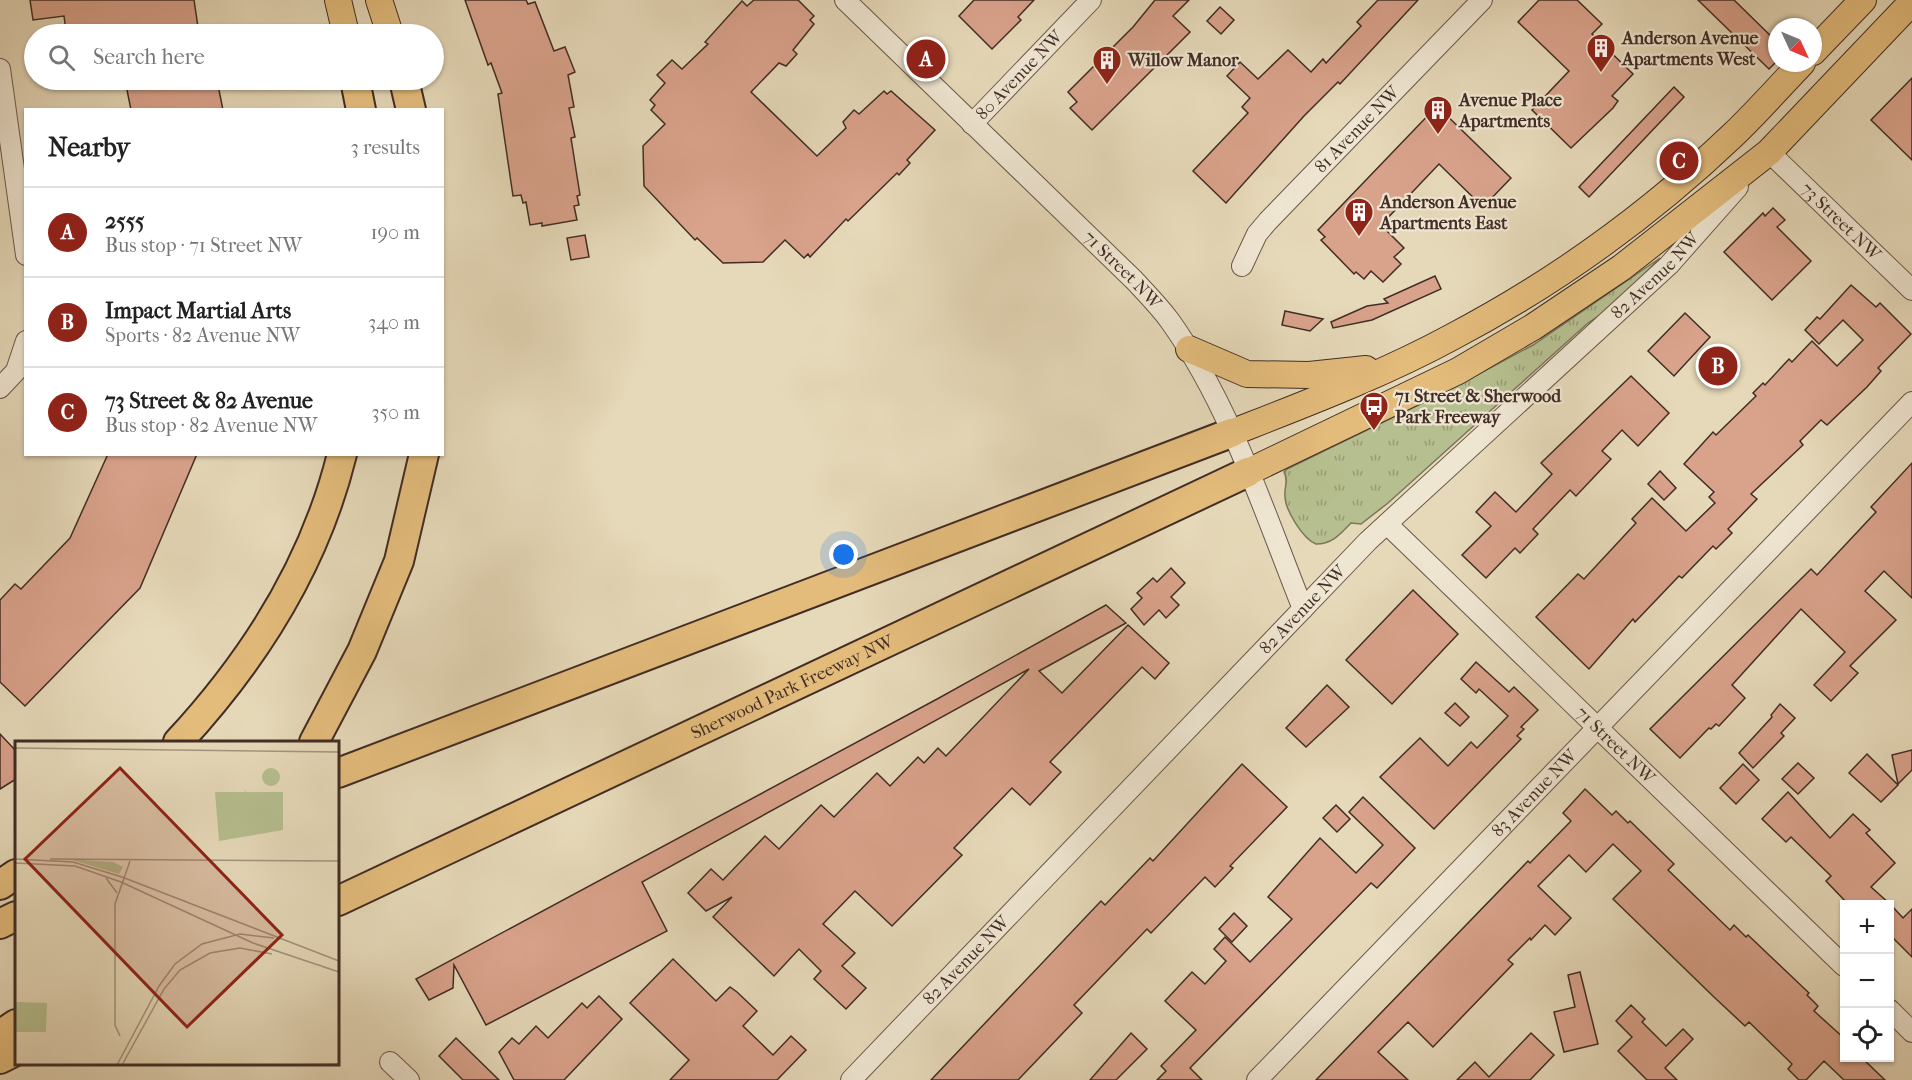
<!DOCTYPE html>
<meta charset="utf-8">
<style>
body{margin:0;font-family:"IM FELL French Canon",serif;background:#f6f6f6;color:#222}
.controls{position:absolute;right:18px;bottom:18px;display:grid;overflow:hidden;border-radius:0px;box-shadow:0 2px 4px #0004}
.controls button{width:54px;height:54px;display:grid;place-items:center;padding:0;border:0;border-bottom:2px solid #e0e0e0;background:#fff;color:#222;font:30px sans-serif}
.compass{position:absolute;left:1768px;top:18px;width:54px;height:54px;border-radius:50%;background:#fff;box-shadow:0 2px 4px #0004;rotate:134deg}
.you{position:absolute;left:844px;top:555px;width:21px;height:21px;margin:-15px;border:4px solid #fff;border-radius:50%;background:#1a73e8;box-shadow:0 0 0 9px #1a73e833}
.badge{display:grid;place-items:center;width:39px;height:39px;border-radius:50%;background:#8f2418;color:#fff;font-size:20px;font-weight:700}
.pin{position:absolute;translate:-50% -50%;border:3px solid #fff;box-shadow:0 2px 6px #0006}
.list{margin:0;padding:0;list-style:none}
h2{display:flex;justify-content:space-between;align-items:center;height:78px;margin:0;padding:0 24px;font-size:26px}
h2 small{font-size:20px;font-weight:400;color:#767676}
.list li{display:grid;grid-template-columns:39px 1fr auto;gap:18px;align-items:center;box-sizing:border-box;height:90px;padding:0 24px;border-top:2px solid #e0e0e0}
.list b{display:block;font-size:22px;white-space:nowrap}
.list p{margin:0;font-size:20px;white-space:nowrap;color:#767676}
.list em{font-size:20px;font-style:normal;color:#767676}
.icon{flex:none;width:33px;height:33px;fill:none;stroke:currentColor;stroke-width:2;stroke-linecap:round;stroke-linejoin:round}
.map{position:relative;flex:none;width:1912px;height:1080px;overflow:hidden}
.search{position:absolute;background:#fff;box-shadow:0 2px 4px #0004;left:24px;top:24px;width:420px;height:66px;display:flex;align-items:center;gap:15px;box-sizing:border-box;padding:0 21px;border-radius:33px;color:#767676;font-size:22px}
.panel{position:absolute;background:#fff;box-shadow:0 2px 4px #0004;left:24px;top:108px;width:420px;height:348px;border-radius:0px}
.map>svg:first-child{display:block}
.grass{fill:url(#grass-tufts);stroke:#7c765a;stroke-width:1.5}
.building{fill:#d9a28b;stroke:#412d25;stroke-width:1.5}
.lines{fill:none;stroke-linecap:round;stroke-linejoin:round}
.minor-casing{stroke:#6a584a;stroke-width:22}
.major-casing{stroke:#412d25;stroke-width:28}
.highway-casing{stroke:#412d25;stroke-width:32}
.minor{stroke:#efe6d2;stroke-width:20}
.major{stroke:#e3bc7c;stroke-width:26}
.highway{stroke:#e3bc7c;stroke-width:28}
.labels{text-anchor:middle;stroke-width:4.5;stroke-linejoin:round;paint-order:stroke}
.poi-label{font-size:18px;font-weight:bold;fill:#412d25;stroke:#efe6d2;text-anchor:start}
.street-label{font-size:18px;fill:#412d25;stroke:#efe6d2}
.inset-road{fill:none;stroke:#a4947e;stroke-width:1.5}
.view{fill:#8f2418;fill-opacity:0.15;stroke:#8f2418;stroke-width:3}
.inset-edge{fill:none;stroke:#412d25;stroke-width:3}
</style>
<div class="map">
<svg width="1912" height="1080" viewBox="0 0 1912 1080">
<defs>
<pattern id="grass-tufts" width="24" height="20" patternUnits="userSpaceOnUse" patternTransform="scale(1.5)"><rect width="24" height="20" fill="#b6bf8f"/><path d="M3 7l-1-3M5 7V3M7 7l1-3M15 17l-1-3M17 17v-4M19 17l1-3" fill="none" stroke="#969c75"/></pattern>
</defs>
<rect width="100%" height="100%" fill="#e6d9b9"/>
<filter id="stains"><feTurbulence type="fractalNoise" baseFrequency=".00333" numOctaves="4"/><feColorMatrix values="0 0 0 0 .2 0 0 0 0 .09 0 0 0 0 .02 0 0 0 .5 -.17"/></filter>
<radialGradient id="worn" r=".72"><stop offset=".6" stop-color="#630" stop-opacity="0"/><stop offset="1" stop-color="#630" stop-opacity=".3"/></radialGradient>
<path class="grass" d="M1660,258l-49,50 -23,15 -200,180 -27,21 -10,-1c-10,10 -18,21 -35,21 -13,-5 -31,-34 -31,-48 -1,-10 4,-15 -1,-24l3,-3 160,-78 86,-46z"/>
<g class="building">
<polygon points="30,0 194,0 199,34 70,34 69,30 66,31 64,16 33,20"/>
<polygon points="465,0 526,0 528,4 535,2 554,51 565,47 575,72 568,75 574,107 569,108 575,137 571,138 580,195 577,196 579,205 574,206 577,220 542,226 542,223 530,225 526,202 523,203 521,195 513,196 498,94 502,93 491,63 488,65"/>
<polygon points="754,0 798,0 814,16 810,20 814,24 793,50 797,54 786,66 779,63 751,92 817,156 846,128 843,122 854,110 859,114 884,91 887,94 891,91 935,130 907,160 910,163 899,175 897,173 848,221 846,219 810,257 808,254 804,258 785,240 763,262 723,263 697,238 695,240 644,186 643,146 665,124 651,110 655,105 650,100 665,83 657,75 672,60 682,69 708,44 705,42 742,1 747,6"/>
<polygon points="974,0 1034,0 1018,17 1021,20 992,49 959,16"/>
<polygon points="1155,0 1189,0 1173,16 1190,32 1092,130 1070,108 1077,102 1068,92 1133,27"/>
<polygon points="1378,0 1418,0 1340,84 1338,82 1304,116 1226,203 1193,171 1248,113 1242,107 1250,98 1227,76 1240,62 1258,79 1288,50 1311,72 1323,59 1326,63 1361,26 1357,22"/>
<polygon points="1539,0 1577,0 1602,24 1592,34 1633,74 1612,96 1618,101 1613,108 1571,148 1532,110 1569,71 1518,22"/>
<polygon points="1698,0 1734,0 1777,42 1777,61 1769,69"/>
<polygon points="1220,7 1234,20 1221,34 1207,21"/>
<polygon points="1912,78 1912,160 1871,120"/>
<polygon points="125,80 217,80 223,110 131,110"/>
<polygon points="1674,87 1684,97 1589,197 1579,187"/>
<polygon points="1437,106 1511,178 1483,207 1439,164 1381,225 1404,248 1394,257 1401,264 1383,282 1371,271 1364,279 1356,272 1354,274 1321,240 1325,237 1318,230"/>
<polygon points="1773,208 1785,220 1777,227 1811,261 1772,300 1724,252 1763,213 1765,216"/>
<polygon points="585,235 589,257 571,260 567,238"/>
<polygon points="1435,276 1441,289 1372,320 1333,328 1331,322 1367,306 1388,303 1384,299"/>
<polygon points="1851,285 1876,307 1880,303 1911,334 1878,368 1881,371 1867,387 1827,425 1821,420 1800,441 1803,445 1751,494 1757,499 1728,529 1732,533 1716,549 1713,546 1682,578 1679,576 1635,622 1633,619 1589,669 1536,617 1578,574 1584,579 1636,523 1632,519 1652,498 1686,531 1715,503 1709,497 1714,492 1684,464 1713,432 1716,435 1756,396 1753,393 1763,383 1765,385 1789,359 1792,362 1812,341 1837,366 1863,340 1843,320 1819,344 1805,330 1817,317 1820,319"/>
<polygon points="1285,311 1323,319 1310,331 1282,325"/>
<polygon points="1685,313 1710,337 1674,376 1648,351"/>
<polygon points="1631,376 1669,413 1638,446 1622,430 1602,451 1611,459 1576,496 1570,490 1533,529 1538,534 1520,553 1515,548 1486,578 1462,555 1491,526 1476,512 1495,492 1516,512 1552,474 1541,463"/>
<polygon points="108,454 197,454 140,588 25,706 0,682 0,600 15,584 21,589 70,538"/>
<polygon points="1912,463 1912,598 1884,571 1865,591 1896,620 1850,666 1858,673 1831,701 1814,685 1845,652 1801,609 1732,685 1745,698 1719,726 1716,724 1711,729 1709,728 1680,758 1650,729 1811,569 1817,575 1876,512 1871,507"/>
<polygon points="1660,471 1676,488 1664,500 1648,484"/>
<polygon points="1171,568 1185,583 1171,597 1179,605 1166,618 1159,610 1144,625 1131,609 1142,598 1137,593 1153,578 1157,582"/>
<polygon points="1413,590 1458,634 1392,704 1346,660"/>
<polygon points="1106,605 1126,623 1039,671 1062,693 1128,625 1169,663 1155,679 1142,667 1050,762 1061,772 1030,805 1012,788 954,848 962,855 892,926 855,891 823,924 855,953 842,966 866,988 846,1009 814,979 821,971 799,949 774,976 713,917 732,897 706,911 688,893 711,869 723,880 765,836 779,849 821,805 834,817 877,773 890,786 918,757 924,763 938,748 946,756 1029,669 642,882 667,931 486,1025 454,965 453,988 429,1000 416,979 939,698"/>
<polygon points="1476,662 1509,692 1514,687 1538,710 1521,727 1524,729 1517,736 1521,739 1434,829 1380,777 1420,738 1448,766 1471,742 1477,748 1508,716 1479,689 1476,693 1461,679"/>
<polygon points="1327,685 1349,707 1306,747 1286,728"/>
<polygon points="1455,703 1469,717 1460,726 1445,713"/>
<polygon points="1780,704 1795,718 1781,733 1784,736 1753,768 1739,753 1772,717 1771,715"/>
<polygon points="0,734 16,751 16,779 0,789"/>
<polygon points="1912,750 1912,770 1898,784 1892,755"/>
<polygon points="1867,754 1898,785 1881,802 1849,773"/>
<polygon points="1798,763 1814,778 1798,794 1782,779"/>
<polygon points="1242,764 1287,807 1230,866 1233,868 1215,887 1205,877 1151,933 1147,929 1074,1005 1082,1013 1018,1080 931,1080 1101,901 1105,905 1150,858 1153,861"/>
<polygon points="1743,764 1759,780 1736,804 1720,788"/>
<polygon points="1585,789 1612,815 1616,811 1628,823 1630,821 1674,864 1668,870 1730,930 1734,925 1746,937 1748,935 1809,993 1807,995 1818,1006 1814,1011 1845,1039 1845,1058 1862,1058 1885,1080 1844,1080 1824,1061 1806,1080 1799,1080 1788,1069 1792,1064 1749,1022 1745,1026 1715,998 1613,899 1641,871 1613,844 1586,872 1569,855 1538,886 1571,918 1555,935 1545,925 1531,940 1530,938 1508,960 1513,964 1433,1047 1408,1022 1378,1052 1408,1080 1316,1080 1528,861 1530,863 1571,821 1563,813"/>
<polygon points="1788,792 1830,838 1853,814 1870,830 1866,833 1895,863 1871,887 1890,904 1848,904 1826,881 1831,876 1791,837 1786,842 1762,819"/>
<polygon points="1363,797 1415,848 1377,888 1371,883 1190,1068 1202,1080 1157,1080 1166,1071 1161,1066 1196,1030 1165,1001 1192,972 1205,984 1226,961 1214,949 1225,937 1250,962 1292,919 1268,897 1320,838 1356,873 1383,845 1349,812"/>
<polygon points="1336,805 1350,819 1337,832 1323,818"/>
<polygon points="1890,904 1903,918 1912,909 1912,957 1890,935"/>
<polygon points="1234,913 1247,926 1232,942 1219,929"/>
<polygon points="673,959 716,1001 730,987 737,992 757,1011 743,1026 773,1055 791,1036 806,1050 777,1080 670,1080 689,1060 630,1003"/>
<polygon points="1580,972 1598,1044 1564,1052 1554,1012 1575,1007 1568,975"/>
<polygon points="599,996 622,1019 564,1080 514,1080 499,1052 512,1038 519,1044 536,1026 548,1038 582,1003 587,1008"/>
<polygon points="1631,1005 1645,1019 1642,1022 1666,1046 1683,1029 1693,1039 1665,1068 1677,1080 1647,1080 1618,1051 1632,1037 1616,1021"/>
<polygon points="1131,1033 1147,1049 1116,1080 1090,1080"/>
<polygon points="1531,1033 1554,1055 1530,1080 1457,1080 1475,1062 1489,1077"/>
<polygon points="456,1038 499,1080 463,1080 439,1056"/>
</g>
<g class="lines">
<g class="minor-casing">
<g id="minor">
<path id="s1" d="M845,0l289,280c12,13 25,26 36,41 61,86 94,191 133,288"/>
<polyline points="0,69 26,255"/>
<path id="s2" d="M972,124l119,-124"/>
<path id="s3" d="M1759,162l10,-10 143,138"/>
<path id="s4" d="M1242,266l15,-32 11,-13 214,-221"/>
<polyline points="0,388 16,371 26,341"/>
<path id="s5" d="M1387,524l457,442"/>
<polyline points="1890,1010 1912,1032"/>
<polyline points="390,1062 409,1080"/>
<path id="s6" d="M851,1080l517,-539 301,-276 69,-78"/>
<path id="s7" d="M1257,1080l655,-678"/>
</g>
</g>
<g class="major-casing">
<g id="major">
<polyline points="338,0 346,34"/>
<polyline points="379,0 390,34"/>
<polyline points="1813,52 1863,0"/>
<polyline points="1189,349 1247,374 1309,375 1366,369"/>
<path d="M1231,433c74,-29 151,-58 221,-96 101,-53 198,-123 281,-202 24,-23 46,-48 69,-72"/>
<polyline points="1248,472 1458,371 1533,327 1621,268 1769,152 1912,2"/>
</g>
</g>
<g class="highway-casing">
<g id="highway">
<polyline points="355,80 361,110"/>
<polyline points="404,80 411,110"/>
<path d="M178,742c76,-82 137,-178 164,-288"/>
<polyline points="314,742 362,651 399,561 424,454"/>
<polyline points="338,773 1231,433"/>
<polyline points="0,885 16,874"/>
<path id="s8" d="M338,901l910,-429"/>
<polyline points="0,924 16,916"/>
<polyline points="0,1035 16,1024"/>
<polyline points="0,1059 16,1051"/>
</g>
</g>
<use href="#minor" class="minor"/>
<use href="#major" class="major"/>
<use href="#highway" class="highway"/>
</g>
<defs>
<g id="building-pin" transform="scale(1.5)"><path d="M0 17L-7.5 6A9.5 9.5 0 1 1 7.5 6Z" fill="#8f2418" stroke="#efe6d2"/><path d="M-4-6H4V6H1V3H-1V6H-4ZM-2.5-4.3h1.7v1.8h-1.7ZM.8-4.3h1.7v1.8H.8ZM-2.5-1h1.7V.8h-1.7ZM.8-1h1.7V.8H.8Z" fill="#fff"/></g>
<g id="bus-pin" transform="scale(1.5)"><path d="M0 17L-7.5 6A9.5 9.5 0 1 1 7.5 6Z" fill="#8f2418" stroke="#efe6d2"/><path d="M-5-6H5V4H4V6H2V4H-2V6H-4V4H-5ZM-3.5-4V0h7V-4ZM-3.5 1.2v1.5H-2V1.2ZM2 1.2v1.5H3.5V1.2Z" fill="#fff"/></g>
</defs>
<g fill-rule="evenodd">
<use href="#building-pin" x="1601" y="48"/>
<use href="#building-pin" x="1107" y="60"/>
<use href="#building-pin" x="1438" y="110"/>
<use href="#building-pin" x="1359" y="212"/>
<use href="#bus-pin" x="1374" y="406"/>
</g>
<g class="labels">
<g class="poi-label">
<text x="1622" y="44">Anderson Avenue<tspan x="1622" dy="21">Apartments West</tspan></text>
<text x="1128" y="66">Willow Manor</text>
<text x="1459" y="106">Avenue Place<tspan x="1459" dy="21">Apartments</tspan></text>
<text x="1380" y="208">Anderson Avenue<tspan x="1380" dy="21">Apartments East</tspan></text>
<text x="1395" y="402">71 Street &amp; Sherwood<tspan x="1395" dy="21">Park Freeway</tspan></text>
</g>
<g class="street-label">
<text dy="6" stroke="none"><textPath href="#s2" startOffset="68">80 Avenue NW</textPath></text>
<text dy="6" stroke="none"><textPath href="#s4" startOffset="180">81 Avenue NW</textPath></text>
<text dy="6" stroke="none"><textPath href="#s3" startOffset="114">73 Street NW</textPath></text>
<text dy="6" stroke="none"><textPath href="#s1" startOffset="387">71 Street NW</textPath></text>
<text dy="6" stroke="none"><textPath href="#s6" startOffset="1138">82 Avenue NW</textPath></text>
<text dy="6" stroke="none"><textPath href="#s6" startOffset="652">82 Avenue NW</textPath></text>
<text dy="6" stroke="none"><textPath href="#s8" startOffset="502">Sherwood Park Freeway NW</textPath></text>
<text dy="6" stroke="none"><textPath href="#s5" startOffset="318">71 Street NW</textPath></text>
<text dy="6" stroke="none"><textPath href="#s7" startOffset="399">83 Avenue NW</textPath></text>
<text dy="6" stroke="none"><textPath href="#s6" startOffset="166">82 Avenue NW</textPath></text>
</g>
</g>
<g transform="translate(15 741)">
<rect width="324" height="324" fill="#e6d9b9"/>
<path d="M54,118l44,3 10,5 -4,7z" fill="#b6bf8f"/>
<path d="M247 36a9 9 0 1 1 18 0a9 9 0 1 1-18 0ZM229,47l2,4h37v38l-64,11 -4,-49h30zM0,261l32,1 -1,29h-31z" fill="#b6bf8f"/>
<path class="inset-road" d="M0,7l324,4M0,118l58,3 49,15M35,118l289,2M0,122l60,3 46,16M107,136l217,84M91,137l11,15M106,141l132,61 86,29M144,245l16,-22 27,-20 38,-10 34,4M149,248l16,-19 30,-17 30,-5 32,6M105,295l-5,-11v-121l15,-43M102,324l42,-79M107,324l42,-76M271,324l53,-1"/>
<path class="view" d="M105,27l162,167 -95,92 -162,-168z"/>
<rect width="324" height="324" class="inset-edge"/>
</g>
<rect width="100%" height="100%" filter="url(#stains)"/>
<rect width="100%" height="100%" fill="url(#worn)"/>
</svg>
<div class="controls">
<button>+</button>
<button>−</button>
<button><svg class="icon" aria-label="locate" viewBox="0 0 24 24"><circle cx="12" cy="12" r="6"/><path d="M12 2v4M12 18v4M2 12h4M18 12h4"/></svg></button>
</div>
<svg class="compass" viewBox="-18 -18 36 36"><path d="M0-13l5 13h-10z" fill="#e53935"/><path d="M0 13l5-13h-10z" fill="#767676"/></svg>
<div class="you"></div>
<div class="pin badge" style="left:926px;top:59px">A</div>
<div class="pin badge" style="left:1718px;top:366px">B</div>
<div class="pin badge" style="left:1679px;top:161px">C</div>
<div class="search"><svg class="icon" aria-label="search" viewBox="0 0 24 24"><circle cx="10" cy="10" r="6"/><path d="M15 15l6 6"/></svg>Search here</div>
<section class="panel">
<h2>Nearby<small>3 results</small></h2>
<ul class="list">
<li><span class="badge">A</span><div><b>2555</b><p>Bus stop · 71 Street NW</p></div><em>190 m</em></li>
<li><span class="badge">B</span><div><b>Impact Martial Arts</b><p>Sports · 82 Avenue NW</p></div><em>340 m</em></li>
<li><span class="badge">C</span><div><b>73 Street &amp; 82 Avenue</b><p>Bus stop · 82 Avenue NW</p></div><em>350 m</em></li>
</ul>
</section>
</div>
